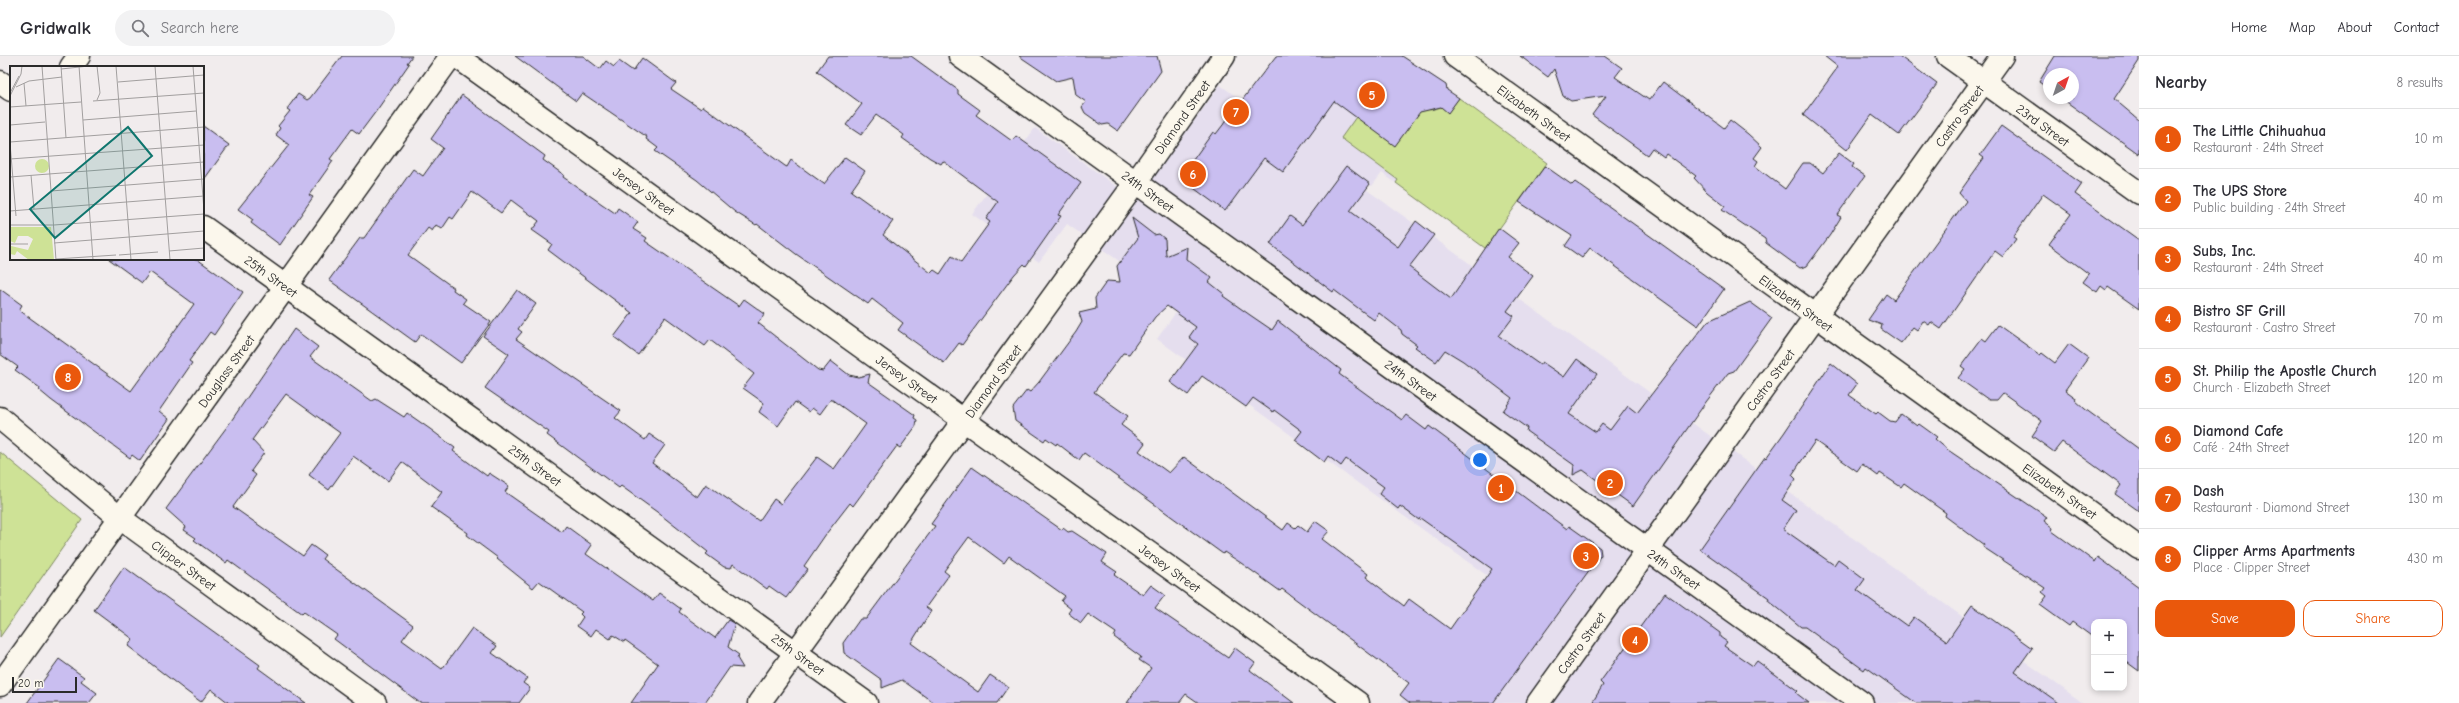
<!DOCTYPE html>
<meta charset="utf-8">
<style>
body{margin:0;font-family:"Comic Neue",sans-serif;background:#f2f2f3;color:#2b2b33}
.controls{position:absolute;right:12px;bottom:12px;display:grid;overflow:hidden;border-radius:8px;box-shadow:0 2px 6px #0003}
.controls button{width:36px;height:36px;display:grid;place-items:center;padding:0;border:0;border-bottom:1px solid #e1e1e2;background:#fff;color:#2b2b33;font:20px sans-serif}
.compass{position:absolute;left:2043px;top:12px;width:36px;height:36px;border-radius:50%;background:#fff;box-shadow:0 2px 6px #0003;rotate:40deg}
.scale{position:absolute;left:12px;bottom:10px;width:65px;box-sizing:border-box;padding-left:4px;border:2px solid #2b2b2b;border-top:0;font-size:11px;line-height:14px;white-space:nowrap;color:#2b2b2b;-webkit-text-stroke:3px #fbf7ec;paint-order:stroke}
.you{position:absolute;left:1480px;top:404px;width:14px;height:14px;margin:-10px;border:3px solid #fff;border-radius:50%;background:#1a73e8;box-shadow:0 0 0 6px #1a73e833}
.badge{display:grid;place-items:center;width:26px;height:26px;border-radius:50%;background:#ea580c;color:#fff;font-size:13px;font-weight:700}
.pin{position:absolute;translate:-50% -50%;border:2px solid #fff;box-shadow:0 1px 4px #0006}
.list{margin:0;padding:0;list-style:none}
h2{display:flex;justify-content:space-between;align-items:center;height:52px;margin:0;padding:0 16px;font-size:17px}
h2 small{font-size:13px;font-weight:400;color:#7c7c81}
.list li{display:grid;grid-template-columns:26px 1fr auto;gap:12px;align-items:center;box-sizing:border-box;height:60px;padding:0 16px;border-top:1px solid #e1e1e2}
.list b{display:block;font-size:15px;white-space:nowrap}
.list p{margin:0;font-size:13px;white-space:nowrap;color:#7c7c81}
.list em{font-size:13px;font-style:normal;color:#7c7c81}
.actions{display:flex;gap:8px;padding:12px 16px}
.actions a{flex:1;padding:9px 0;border:1px solid #ea580c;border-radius:12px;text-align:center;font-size:14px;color:#ea580c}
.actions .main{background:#ea580c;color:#fff}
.icon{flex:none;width:22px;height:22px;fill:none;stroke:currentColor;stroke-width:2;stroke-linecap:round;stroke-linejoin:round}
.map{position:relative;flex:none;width:2139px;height:647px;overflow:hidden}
header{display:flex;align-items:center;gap:24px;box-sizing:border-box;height:56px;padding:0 20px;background:#fff;border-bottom:1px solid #e1e1e2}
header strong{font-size:19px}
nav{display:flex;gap:22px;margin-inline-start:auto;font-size:14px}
.search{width:280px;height:36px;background:#f2f2f3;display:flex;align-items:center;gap:10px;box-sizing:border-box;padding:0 14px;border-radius:22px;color:#7c7c81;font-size:15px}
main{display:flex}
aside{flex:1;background:#fff}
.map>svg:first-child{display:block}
.built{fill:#e5deee}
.green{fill:#cee296;stroke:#7c8660}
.building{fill:#c9bef0;stroke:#2b2b2b;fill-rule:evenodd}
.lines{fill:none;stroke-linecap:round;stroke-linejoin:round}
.minor-casing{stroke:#2b2b2b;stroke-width:25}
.tertiary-casing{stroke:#2b2b2b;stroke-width:25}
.minor{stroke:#fbf7ec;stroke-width:22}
.tertiary{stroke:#fbf7ec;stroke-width:22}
.labels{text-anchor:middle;stroke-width:3.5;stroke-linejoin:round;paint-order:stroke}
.street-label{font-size:13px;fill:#2b2b2b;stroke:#fbf7ec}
.inset-road{fill:none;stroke:#a29f9f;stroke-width:1}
.view{fill:#0f766e;fill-opacity:0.15;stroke:#0f766e;stroke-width:2}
.inset-edge{fill:none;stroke:#2b2b2b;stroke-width:2}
</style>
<header>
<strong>Gridwalk</strong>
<div class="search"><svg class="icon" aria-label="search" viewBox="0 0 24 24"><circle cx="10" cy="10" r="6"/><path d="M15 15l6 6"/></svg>Search here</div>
<nav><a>Home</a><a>Map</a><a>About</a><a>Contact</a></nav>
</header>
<main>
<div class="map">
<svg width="2139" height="647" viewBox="0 0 2139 647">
<rect width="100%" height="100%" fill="#f1eced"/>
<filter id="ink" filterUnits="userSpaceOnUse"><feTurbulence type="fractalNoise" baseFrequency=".025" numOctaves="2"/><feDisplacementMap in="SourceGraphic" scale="8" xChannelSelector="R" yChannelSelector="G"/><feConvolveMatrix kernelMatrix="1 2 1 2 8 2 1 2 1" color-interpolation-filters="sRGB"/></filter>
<g filter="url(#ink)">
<polygon class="built" points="1276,0 1378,78 1425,14 1446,29 1447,34 1547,107 1485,192 1382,117 1372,130 1347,111 1342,116 2083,647 1400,647 1489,521 1157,283 1181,249 1067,168 1039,206 972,158 1035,72 1137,145 1220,29 1284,74 1256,28"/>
<g class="green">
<polygon points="1459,42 1547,107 1485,192 1396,127 1398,124 1341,82 1356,61 1384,81 1424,49 1430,54 1441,51 1448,56"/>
<polygon points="0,396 82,464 0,581"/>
</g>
<g class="building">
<polygon points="342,0 412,0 407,7 409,8 377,54 359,78 352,73 330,103 333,105 309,139 313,141 280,189 251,167 253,164 238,153 289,89 276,79 280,72 278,70 290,55 287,53 298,38 307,44 310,42"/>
<polygon points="515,0 583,0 600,13 606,5 614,11 619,5 633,15 642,2 676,27 671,33 701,53 703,50 785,110 787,111 791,104 824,128 845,101 865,115 851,135 893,165 883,179 931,217 934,214 940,218 952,200 961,206 990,166 986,163 998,146 943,105 941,108 930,102 902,82 904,79 876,59 861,79 846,69 862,48 817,15 828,0 911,0 958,34 958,38 980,54 976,59 1012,85 1016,80 1081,127 1058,159 1061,160 1026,210 1024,208 1014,219 962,289 959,287 944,307 898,274 903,267 872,243 868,248 796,198 757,168 756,169 735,156 697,124 655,95 658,92 646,83 647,81 582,37 576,45"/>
<polygon points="1019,0 1157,0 1161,15 1118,75 1108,68 1102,69 1085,57 1082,51 1086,46 1076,39 1073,21 1056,25"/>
<polygon points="1276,0 1402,0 1446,29 1447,34 1459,42 1448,57 1441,51 1420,56 1395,90 1334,45 1283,116 1264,102 1225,155 1180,122 1213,76 1216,78"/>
<polygon points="1520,0 1605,0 1622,12 1615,21 1649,44 1663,26 1724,72 1730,64 1748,78 1762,91 1754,102 1758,105 1755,110 1785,133 1803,107 1810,107 1823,117 1839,97 1854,108 1852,111 1865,120 1837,159 1841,161 1830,179 1807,210 1800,212 1766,187 1765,183 1722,154 1725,150 1707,136 1694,122 1696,120 1666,98 1664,101 1652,92 1647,99 1592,59 1606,40 1571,45 1563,40 1554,13 1548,21"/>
<polygon points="1824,0 1899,0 1937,28 1899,79 1872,59 1847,94 1803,59 1838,11"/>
<polygon points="2055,0 2139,0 2139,5 2114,43 2139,64 2139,98 2061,42 2073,42 2073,18 2049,18 2049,33 2039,26"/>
<polygon points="462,39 545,100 543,104 564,119 563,121 615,157 618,152 638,166 633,173 647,182 645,185 739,250 744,243 765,258 758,267 818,314 823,315 831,305 849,319 858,321 870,318 868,326 915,359 914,362 917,364 916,370 900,392 897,390 853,450 850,447 826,478 804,510 808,513 786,542 769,530 767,533 733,508 731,512 724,511 706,498 708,496 657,456 621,430 619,432 547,379 549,376 485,332 509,298 483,280 517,234 536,248 518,273 522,276 516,283 621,355 615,362 645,384 649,378 665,389 652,407 656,410 697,441 706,428 759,465 774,443 781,448 817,401 834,413 866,368 831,343 820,358 812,352 809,356 795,346 778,370 759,356 764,347 743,332 754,318 710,284 705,290 665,261 638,299 614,281 632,257 548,194 552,188 532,174 539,165 511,144 501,157 472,136 453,163 450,161 442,173 436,169 432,175 428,172 408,199 454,232 453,234 466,243 463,247 491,266 461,307 421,278 415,286 329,224 360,182 364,182 413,113 423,120 443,92 431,83"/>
<polygon points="203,70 229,89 203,125"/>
<polygon points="2001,70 2082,128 2075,138 2139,184 2139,253 2108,231 2106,234 2101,230 2097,236 2083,226 2089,218 2049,188 2071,158 2043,138 2013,181 2016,183 2003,201 1995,195 1941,273 1931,266 1929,269 1923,265 1917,274 1913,271 1901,287 1881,273 1882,269 1868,264 1886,238 1894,244 1966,145 1959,137 1984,102 1980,99"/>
<polygon points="1346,110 1370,128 1350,155 1398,191 1416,165 1434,179 1409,211 1451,243 1499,172 1519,187 1508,201 1533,220 1507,255 1514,260 1499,280 1540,309 1542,306 1564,321 1577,303 1597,318 1569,358 1596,376 1602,368 1610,374 1628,350 1637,357 1708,265 1750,246 1772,262 1734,315 1728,317 1706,346 1633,450 1583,414 1573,419 1574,409 1526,375 1527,372 1503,355 1512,342 1463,305 1445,294 1436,306 1415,291 1417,289 1402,278 1401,274 1379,257 1374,264 1334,234 1333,236 1270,188 1290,160 1302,169"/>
<polygon points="1545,110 1572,129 1575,126 1724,233 1698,270 1590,192 1582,202 1565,190 1572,180 1519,146"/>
<path d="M1132,162l22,17 5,-1 6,5 1,17 21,-9 -1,12 26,19 -3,4 15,12 -1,2 27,19 22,15 6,-9 63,49 -2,4 63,46 4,-5 20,15 3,-4 138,103 2,-3 31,22 1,7 -108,148h-83l-10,-8 9,-12 -127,-94 -2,2 -39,-28 -17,-11 -1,2 -139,-101 -5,7 -22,-17 -1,2 -10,-7 -2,3 -29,-20 -2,-13 14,-18 3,2 9,-10 37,-50 6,-10 -3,-9 17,-4 -1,-11 12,-17 13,1 -3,-16 21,-28zM1167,250l29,21 -7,10 9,7 -28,38 18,13 14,-19 44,31 7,-9 20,14 1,-2 28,21 -7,9 29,22 4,-6 13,10 5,-7 38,28 -5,7 19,15 2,-3 19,14 1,-2 72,51 -42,60 -41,-30 -5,7 -38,-29 2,-3 -46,-35 7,-8 -14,-10 -8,11 -9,-7 -3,3 -7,-5 -5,7 -99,-73 -15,16 -30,-22 6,-8 -24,-18 7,-9 -34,-24 29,-39 6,1 26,-37z"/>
<polygon points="109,203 197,203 243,236 214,279 210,276 189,305 192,307 159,355 169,363 140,405 132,399 130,402 51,344 39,334 40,332 15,314 18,311 0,298 0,233 22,249 19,254 131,335 194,248 150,216 142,227"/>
<polygon points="1998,269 2040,299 2042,297 2055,307 2069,288 2088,302 2065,334 2076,342 2075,344 2085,353 2139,393 2139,455 2115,438 2121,429 2062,386 2054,396 2032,380 2042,365 2003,337 1997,344 1989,344 1958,322 1965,313 1961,310 1982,282 1986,285"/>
<polygon points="294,273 318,291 310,301 372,345 376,343 404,361 407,357 430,373 455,392 453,395 487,420 489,417 509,430 505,436 562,476 566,470 592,489 586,498 653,545 659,537 681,553 679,556 715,582 728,564 735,568 728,591 739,599 737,602 743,612 730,611 705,647 631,647 658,608 625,584 624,586 613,579 610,583 596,573 591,580 577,570 583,561 580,558 582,556 539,525 533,532 497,503 498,502 467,479 468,477 431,451 442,436 402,406 388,425 353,400 329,434 309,419 340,377 286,338 252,384 264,397 251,415 256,419 233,451 303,500 311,489 325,499 322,503 413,569 402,584 442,613 472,572 497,590 492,597 527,622 523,627 530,632 519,647 420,647 334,583 337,579 304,556 302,558 228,504 226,507 194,484 196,482 184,474 186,471 166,453 229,368"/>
<polygon points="1831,307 1857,328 1849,339 1876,358 1878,356 1890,365 1895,366 1901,358 1917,370 1919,368 1937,381 1935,383 1948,394 2047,461 2044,465 2053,472 2052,475 2095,506 2098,501 2139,531 2139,615 2124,604 2124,566 2094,566 2094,582 2072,566 2069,570 2040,549 2047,540 2042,536 2045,532 1983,491 1984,489 1945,460 1946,457 1904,427 1901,431 1880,417 1878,420 1862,408 1857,415 1815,385 1792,419 1796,423 1782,444 1796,454 1783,473 1834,509 1838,503 1865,523 1857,534 1907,570 1914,561 1947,585 1972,549 2032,592 2015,616 2059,647 1916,647 1866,611 1864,614 1805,571 1801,571 1768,544 1769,542 1700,493 1765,401 1766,402 1784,377"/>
<polygon points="972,411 1062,474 1063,472 1068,476 1072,475 1107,498 1102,506 1117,516 1114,519 1143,539 1151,529 1165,539 1155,552 1228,602 1235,592 1255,607 1250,614 1294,647 1199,647 1186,638 1179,647 1127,647 1151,612 1139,604 1141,601 1114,581 1116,577 1088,558 1081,567 1068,557 1071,553 1061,545 1065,540 1009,500 1004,507 969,481 944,515 949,519 926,551 931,555 911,587 978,636 990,619 1008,631 997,647 934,647 902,624 882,632 882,624 844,597 843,587 860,563 866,563 895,524 935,470 931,468"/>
<polygon points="124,511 260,609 258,612 306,647 229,647 211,633 201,646 186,635 128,590 133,583 94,554"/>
<polygon points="1665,537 1720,577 1720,581 1727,586 1724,590 1753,610 1757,605 1798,635 1796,637 1809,647 1592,647 1603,629 1600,626"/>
<polygon points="59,603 84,621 81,625 97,637 89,647 27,647"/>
</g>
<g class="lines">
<g class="minor-casing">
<g id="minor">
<polyline points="456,0 1358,647"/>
<polyline points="960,0 1648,494"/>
<polyline points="1455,0 2139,492"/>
<polyline points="1948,0 2139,137"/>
<polyline points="71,11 79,0"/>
<polyline points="0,26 11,34"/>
<polyline points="203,171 866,647"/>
<polyline points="0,629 451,0"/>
<polyline points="759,647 1136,126 1224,0"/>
</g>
</g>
<g class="tertiary-casing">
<g id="tertiary">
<polyline points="0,362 120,462 375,647"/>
<polyline points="1648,494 1862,647"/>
<polyline points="1538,647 2002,0"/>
</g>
</g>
<use href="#minor" class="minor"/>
<use href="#tertiary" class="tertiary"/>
</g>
</g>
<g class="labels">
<g class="street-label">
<text transform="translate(1534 57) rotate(36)" y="5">Elizabeth Street</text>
<text transform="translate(1959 60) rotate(-54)" y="5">Castro Street</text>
<text transform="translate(1182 61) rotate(-55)" y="5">Diamond Street</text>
<text transform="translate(2043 69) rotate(36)" y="5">23rd Street</text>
<text transform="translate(644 135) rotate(36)" y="5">Jersey Street</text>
<text transform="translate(1148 135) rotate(36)" y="5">24th Street</text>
<text transform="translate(271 220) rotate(36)" y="5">25th Street</text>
<text transform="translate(1796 247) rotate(36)" y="5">Elizabeth Street</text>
<text transform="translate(226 315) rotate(-54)" y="5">Douglass Street</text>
<text transform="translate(907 323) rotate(36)" y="5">Jersey Street</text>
<text transform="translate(1411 324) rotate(36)" y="5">24th Street</text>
<text transform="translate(1770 324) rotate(-54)" y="5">Castro Street</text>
<text transform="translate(993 325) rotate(-54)" y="5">Diamond Street</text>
<text transform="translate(535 409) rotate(36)" y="5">25th Street</text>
<text transform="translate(2060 435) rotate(35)" y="5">Elizabeth Street</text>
<text transform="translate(184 509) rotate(36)" y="5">Clipper Street</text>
<text transform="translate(1170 512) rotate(36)" y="5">Jersey Street</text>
<text transform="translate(1674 513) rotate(35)" y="5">24th Street</text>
<text transform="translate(1581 587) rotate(-54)" y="5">Castro Street</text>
<text transform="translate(798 598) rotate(36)" y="5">25th Street</text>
</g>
</g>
<g transform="translate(10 10)">
<rect width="194" height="194" fill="#f1eced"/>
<path d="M25 100a7 7 0 1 1 14 0a7 7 0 1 1-14 0ZM0,161h41l3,33h-25l-12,-9 -2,4 -5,-1 1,-8 17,4 5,-11 -5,-3h-10l-3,7 -5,-2z" fill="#cee296"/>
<path class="inset-road" d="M32,0l14,194M51,0l5,72M69,0l14,194M106,0l15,194M145,0l15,194M183,0l11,145M51,3l28,-3M108,16l86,-7M14,17l2,23M6,21l13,-6 33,-4M0,27l9,-17M0,30l11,-22 1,-8M87,34l3,-7 -3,-27M83,35l111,-8M0,41l71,-5M73,54l113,-9M0,59l35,-3M0,76l194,-15M0,77l6,73M0,93l194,-14M21,109l3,34M0,111l194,-15M41,125l153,-12M0,145l194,-15M0,159h44l150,-11M44,177l150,-12M0,178h18M159,185l35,-3M109,189l39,-3M46,193l60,-4"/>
<path class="view" d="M118,61l24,29 -97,82 -25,-29z"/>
<rect width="194" height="194" class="inset-edge"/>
</g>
</svg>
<div class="controls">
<button>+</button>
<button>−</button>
</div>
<svg class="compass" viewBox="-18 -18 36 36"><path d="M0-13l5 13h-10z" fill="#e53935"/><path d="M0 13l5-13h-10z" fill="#7c7c81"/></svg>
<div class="scale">20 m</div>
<div class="you"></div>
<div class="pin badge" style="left:1501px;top:432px">1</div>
<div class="pin badge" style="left:1610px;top:427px">2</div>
<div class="pin badge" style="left:1586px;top:500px">3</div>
<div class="pin badge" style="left:1635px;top:584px">4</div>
<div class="pin badge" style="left:1372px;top:39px">5</div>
<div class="pin badge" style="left:1193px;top:118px">6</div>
<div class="pin badge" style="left:1236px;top:56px">7</div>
<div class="pin badge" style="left:68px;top:321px">8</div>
</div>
<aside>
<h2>Nearby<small>8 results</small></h2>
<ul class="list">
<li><span class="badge">1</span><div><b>The Little Chihuahua</b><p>Restaurant · 24th Street</p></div><em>10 m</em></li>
<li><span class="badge">2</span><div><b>The UPS Store</b><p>Public building · 24th Street</p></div><em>40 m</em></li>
<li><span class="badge">3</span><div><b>Subs, Inc.</b><p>Restaurant · 24th Street</p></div><em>40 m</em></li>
<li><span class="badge">4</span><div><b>Bistro SF Grill</b><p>Restaurant · Castro Street</p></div><em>70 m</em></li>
<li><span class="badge">5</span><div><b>St. Philip the Apostle Church</b><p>Church · Elizabeth Street</p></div><em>120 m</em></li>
<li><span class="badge">6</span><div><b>Diamond Cafe</b><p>Café · 24th Street</p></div><em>120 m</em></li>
<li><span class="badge">7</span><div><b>Dash</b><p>Restaurant · Diamond Street</p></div><em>130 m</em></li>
<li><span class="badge">8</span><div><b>Clipper Arms Apartments</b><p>Place · Clipper Street</p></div><em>430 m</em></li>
</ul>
<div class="actions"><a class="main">Save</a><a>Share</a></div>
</aside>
</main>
